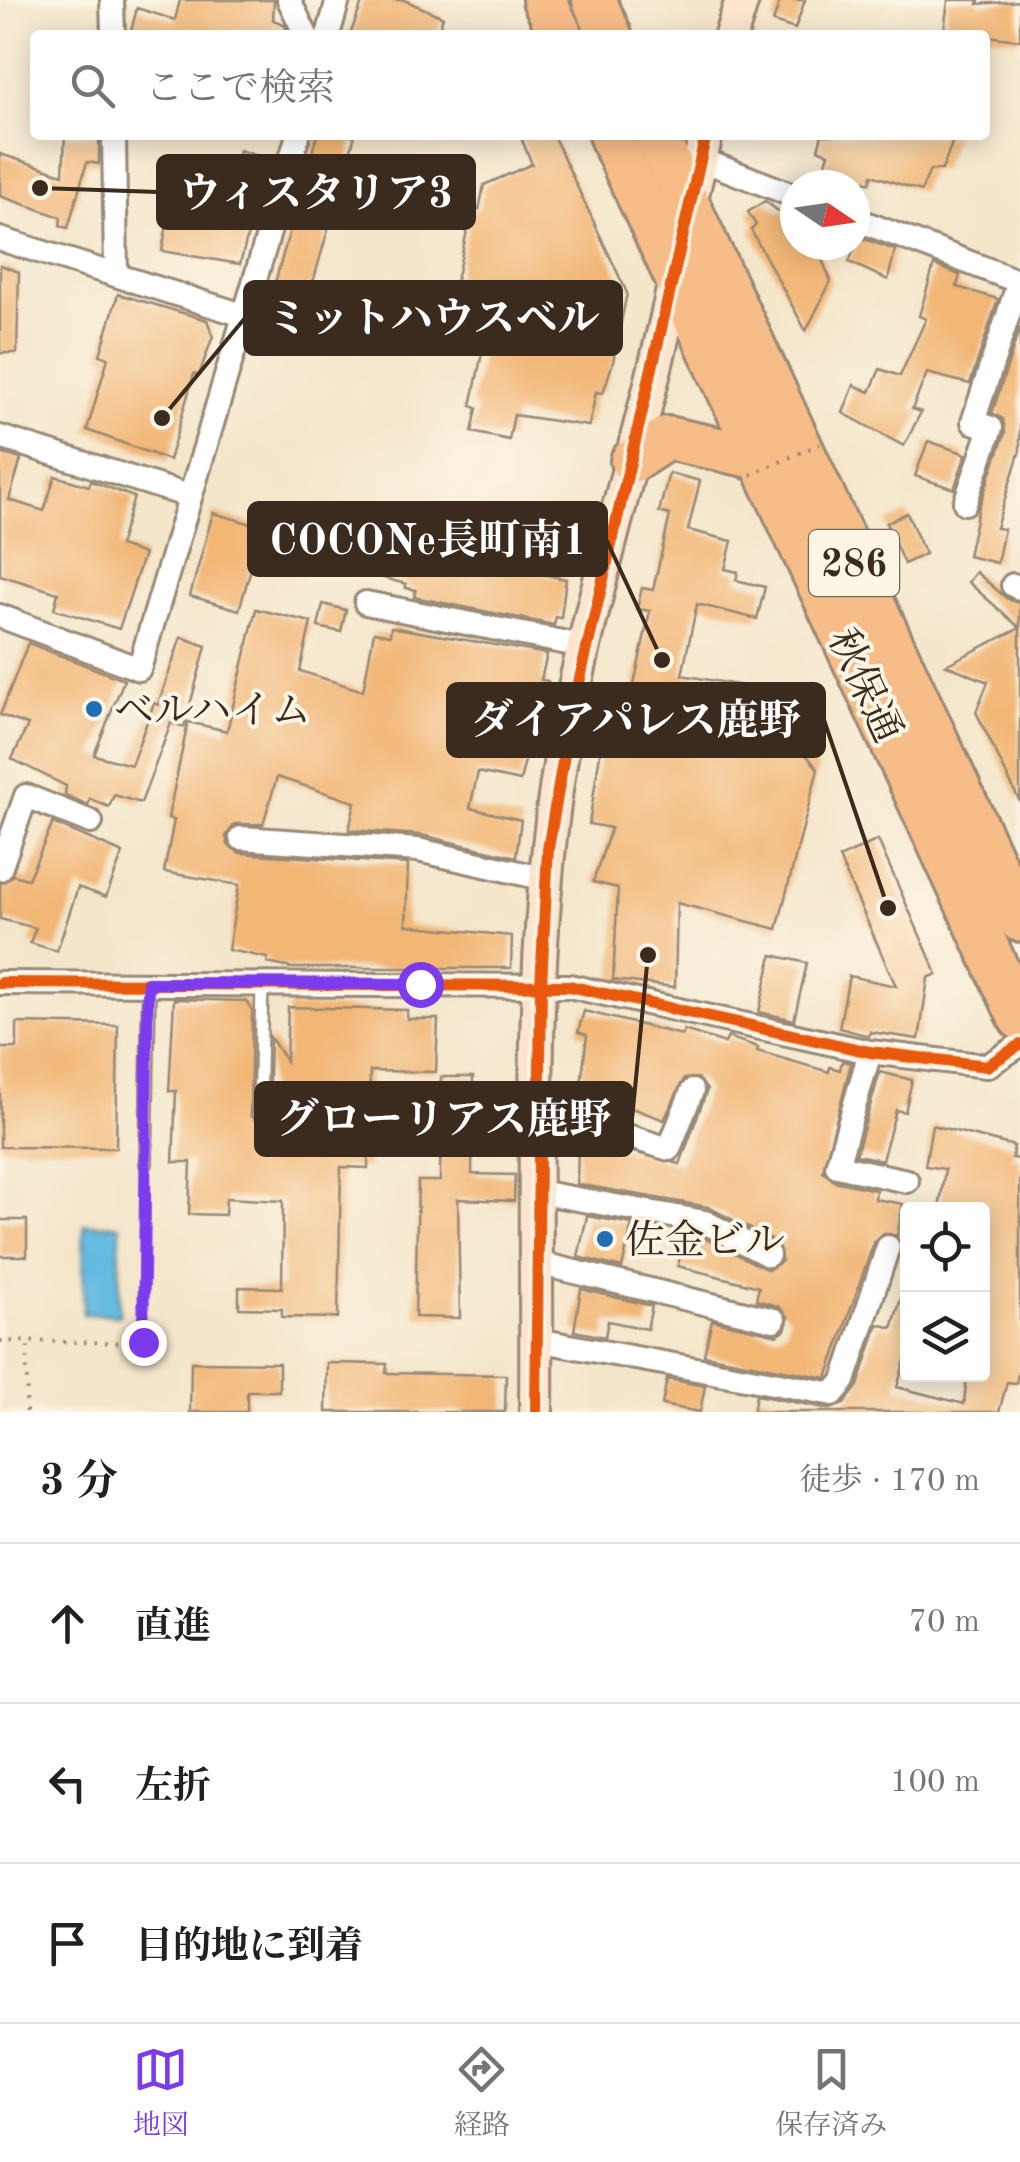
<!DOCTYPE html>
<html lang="ja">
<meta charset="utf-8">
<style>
body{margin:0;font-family:"Old Standard TT","Noto Serif JP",serif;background:#f2f2f2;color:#202124}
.controls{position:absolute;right:30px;bottom:30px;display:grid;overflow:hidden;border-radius:10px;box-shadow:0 5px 25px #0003}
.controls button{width:90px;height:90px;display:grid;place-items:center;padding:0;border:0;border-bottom:2px solid #e0e0e0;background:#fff;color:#202124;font:50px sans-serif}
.compass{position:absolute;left:780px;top:170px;width:90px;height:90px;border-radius:50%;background:#fff;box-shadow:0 5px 25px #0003;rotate:103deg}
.stop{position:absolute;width:30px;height:30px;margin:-22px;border:8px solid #7c3aed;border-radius:50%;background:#fff}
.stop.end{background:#7c3aed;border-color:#fff;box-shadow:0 2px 10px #0008}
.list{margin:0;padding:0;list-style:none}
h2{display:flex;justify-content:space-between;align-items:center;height:130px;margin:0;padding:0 40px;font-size:42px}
h2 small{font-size:32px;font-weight:400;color:#757577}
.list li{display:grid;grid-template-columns:65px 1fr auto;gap:30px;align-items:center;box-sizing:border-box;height:160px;padding:0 40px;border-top:2px solid #e0e0e0}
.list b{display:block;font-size:38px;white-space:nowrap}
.list em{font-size:32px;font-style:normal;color:#757577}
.icon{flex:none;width:55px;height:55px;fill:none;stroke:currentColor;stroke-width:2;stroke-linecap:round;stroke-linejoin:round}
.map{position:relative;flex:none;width:1020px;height:1412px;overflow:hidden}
.search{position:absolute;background:#fff;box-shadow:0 5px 25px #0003;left:30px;right:30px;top:30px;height:110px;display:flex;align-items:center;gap:25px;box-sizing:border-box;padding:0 35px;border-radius:10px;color:#757577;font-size:38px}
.sheet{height:610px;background:#fff}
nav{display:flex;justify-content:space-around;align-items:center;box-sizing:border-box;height:140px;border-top:2px solid #e0e0e0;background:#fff;font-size:28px;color:#757577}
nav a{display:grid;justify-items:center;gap:5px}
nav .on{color:#7c3aed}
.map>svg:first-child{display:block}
.water{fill:#64bbe1;stroke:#507280;stroke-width:2.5}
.building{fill:#f2b675}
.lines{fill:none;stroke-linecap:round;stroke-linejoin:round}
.lane-casing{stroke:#988874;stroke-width:16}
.street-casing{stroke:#988874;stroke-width:28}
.secondary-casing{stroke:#988874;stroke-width:38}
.highway-casing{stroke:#988874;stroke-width:48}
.path{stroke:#988874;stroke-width:4;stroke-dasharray:2.5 8;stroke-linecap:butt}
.lane{stroke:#fff;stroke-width:11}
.street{stroke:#fff;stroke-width:22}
.secondary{stroke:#fce5cf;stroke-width:32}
.highway{stroke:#f7bd88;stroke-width:42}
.path-bridge{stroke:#988874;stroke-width:4;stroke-dasharray:2.5 8;stroke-linecap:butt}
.cycleway-casing{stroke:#fcf5e5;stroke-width:19}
.cycleway{stroke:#e8590c;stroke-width:12}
.route{stroke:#7c3aed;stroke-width:12}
.poi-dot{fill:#1f6fb2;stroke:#fcf5e5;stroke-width:4}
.labels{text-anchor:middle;stroke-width:8;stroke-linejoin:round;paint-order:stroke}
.shield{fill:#fcf5e5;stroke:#75675a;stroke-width:2.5}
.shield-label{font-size:38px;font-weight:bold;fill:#3b2a1e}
.street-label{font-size:40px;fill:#3b2a1e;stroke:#fcf5e5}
.poi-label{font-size:40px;fill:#3b2a1e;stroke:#fcf5e5;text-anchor:start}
.leader{fill:none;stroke:#3b2a1e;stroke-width:4}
.callout-dot{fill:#3b2a1e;stroke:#fcf5e5;stroke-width:4}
.callout{fill:#3b2a1e;stroke:#3b2a1e;stroke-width:4}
.callout-label{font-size:42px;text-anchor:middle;font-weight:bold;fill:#fff}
</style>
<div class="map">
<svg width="1020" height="1412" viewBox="0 0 1020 1412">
<rect width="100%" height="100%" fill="#fcf5e5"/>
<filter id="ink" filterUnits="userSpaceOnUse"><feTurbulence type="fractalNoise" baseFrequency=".01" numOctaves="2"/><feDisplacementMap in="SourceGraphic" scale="20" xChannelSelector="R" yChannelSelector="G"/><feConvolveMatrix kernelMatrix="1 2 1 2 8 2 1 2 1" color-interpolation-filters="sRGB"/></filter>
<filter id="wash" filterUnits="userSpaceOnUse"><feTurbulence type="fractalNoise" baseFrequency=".0048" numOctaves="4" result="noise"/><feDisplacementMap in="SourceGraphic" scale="40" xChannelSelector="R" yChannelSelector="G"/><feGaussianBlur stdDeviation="2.25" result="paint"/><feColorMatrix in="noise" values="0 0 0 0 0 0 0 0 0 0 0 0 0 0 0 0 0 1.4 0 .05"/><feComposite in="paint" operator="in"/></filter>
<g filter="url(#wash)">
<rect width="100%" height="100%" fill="#f4e6cb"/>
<polygon class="water" points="84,1224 120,1225 119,1315 83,1314"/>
<g id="blocks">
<g class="building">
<polygon points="180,0 274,0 273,20 284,24 289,35 130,35 137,8 175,20"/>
<polygon points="363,0 404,0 443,17 436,35 350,35"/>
<polygon points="780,0 805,0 795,29 773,22"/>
<polygon points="948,0 979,0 978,4 1020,1 1020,40 944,31"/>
<polygon points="65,135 99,135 99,164 87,162 68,228 60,226 61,217 0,196 0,154 63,174"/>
<polygon points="317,135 355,135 296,342 261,332"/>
<polygon points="520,135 553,135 627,293 613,362 603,393 596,392 589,426 514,415 509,440 472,432 477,408 471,406 485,339 457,333 463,302 452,299 472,208 479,210 484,185 532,164"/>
<polygon points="822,135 955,135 942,170 930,170 921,191 872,175 870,183 824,168 829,154 818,149"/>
<polygon points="239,150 268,159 240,264 162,251 170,209 221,219"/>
<polygon points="765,201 778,211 795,211 795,245 816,245 831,281 806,331 751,230 756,225 748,212"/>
<polygon points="859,237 895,250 888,280 849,262"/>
<polygon points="0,265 19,272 17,353 0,353"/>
<polygon points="934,265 960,275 957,287 998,299 970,384 927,373 912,409 921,412 904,446 843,413 854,385 870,392 880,369 900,376 926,319 919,316"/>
<polygon points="118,294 207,320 213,336 199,375 194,374 169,460 87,430 108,358 100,355"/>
<polygon points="1020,327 1020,450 996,528 1004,529 997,563 968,556 978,510 1005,433 1003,419 992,413"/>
<polygon points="928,441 966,454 954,489 915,476"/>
<polygon points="0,453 21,459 9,500 44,511 55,476 89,486 91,481 134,497 119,546 144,554 119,629 54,609 58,593 0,575"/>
<polygon points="669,473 700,481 688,530 732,541 725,569 738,572 736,580 765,587 757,619 697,604 682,675 743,686 739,704 769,710 818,769 777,929 677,903 675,987 613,980 618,888 593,882 611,828 589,824 602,741 607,742 616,700 630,703 650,611 637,609 642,588 653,590 670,515 659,512"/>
<polygon points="213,513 263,527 239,610 190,596"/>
<polygon points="907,513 925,554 904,564 886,523"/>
<polygon points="343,534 566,579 561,618 556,617 554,625 414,597 416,590 406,588 406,584 336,565"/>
<polygon points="976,572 1006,598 1020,604 1020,628 968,582"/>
<polygon points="323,604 346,610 341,632 318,627"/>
<polygon points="256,609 311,622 300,671 363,691 374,632 390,635 391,627 547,654 541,680 548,681 544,700 540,699 520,781 478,772 470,808 521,820 516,857 421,835 349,830 355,802 277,777 263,824 235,824 226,836 228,845 240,853 408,864 406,925 512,936 511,968 292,968 267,963 268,958 228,950 239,885 164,872 174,820 168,818 188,722 227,731"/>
<polygon points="1020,628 1020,802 976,712 988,682 946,665"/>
<polygon points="181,637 206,646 184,727 171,723 141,803 114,795 109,807 90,799 88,805 65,795 66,786 12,759 28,725 0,715 28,643 124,680 94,755 131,765 154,703 158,705"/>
<polygon points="53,823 123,853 106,897 78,887 57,951 30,943 36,928 0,919 0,884 13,875 28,879"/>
<polygon points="878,840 937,974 928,978 919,1039 870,1032 869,1036 839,1028 849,976 896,986 839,858"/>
<polygon points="772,955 807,963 794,1020 759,1012"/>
<polygon points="174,999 246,1001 252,1010 250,1115 258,1124 268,1115 270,1037 286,1061 288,1007 407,1010 407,1019 438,1019 436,1072 370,1071 368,1168 341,1167 338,1318 282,1317 282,1309 239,1308 239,1287 282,1288 283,1201 226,1198 225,1215 189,1214 191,1162 173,1162 176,1091 169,1091"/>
<polygon points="584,1011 682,1035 684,1030 725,1043 728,1037 758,1047 757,1051 829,1072 830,1067 840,1070 842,1061 851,1063 823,1171 834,1181 876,1190 875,1199 903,1204 897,1236 884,1233 874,1242 827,1378 704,1355 712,1320 777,1335 785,1330 789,1317 778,1306 756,1300 759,1287 678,1266 685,1234 700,1236 768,1270 782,1261 776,1242 708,1207 577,1184 578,1145 609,1146 680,1164 707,1090 698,1078 684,1079 664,1120 618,1103 617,1117 580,1115 586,1093 580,1093 587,1035 578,1032"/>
<polygon points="17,1023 118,1025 116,1148 0,1147 0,1048 17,1048"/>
<polygon points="880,1072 912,1080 905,1112 896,1110 882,1160 856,1155"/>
<polygon points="441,1077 473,1077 472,1174 515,1175 514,1201 458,1199 460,1318 415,1317 418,1181 440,1181"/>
<polygon points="932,1125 1014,1146 1012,1158 1020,1159 1020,1364 1016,1383 1007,1382 999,1412 753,1412 756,1395 830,1409 844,1404 858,1386 878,1324 892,1328 903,1292 908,1292 908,1350 897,1387 964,1404 967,1374 982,1374 985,1210 939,1210 945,1169 925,1166"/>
<polygon points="587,1216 632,1224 622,1268 578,1257"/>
<rect x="0" y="1220" width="27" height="36"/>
<polygon points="581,1289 652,1306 647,1329 608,1321 605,1337 574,1331"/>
<polygon points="191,1362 279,1363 279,1391 247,1391 247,1412 190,1412"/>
<polygon points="327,1363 387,1364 386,1373 506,1375 505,1412 326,1412"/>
<polygon points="667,1379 705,1386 700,1412 662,1405"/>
</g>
</g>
</g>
<g filter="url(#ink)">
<use href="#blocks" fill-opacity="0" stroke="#988874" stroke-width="2.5"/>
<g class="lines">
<g class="lane-casing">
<g id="lane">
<polyline points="259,1115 262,985"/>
<polyline points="146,1164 149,983"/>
</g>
</g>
<g class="street-casing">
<g id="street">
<polyline points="112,0 113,35"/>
<polyline points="289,0 306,35"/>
<polyline points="328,35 338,0"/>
<polyline points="114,135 116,274"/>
<polyline points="700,159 795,196"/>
<polyline points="855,219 1020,282"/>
<polyline points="0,239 243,315"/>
<polyline points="0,437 189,496"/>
<polyline points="965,503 991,428 973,422 1019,282"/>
<polyline points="1013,585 1020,589"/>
<polyline points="366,603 587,647"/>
<polyline points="0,616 139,669 298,135"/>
<polyline points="241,838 418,850 546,879"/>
<polyline points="0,869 26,796 91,822"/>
<polyline points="0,983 569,986 870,1052 987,1066 1020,1045"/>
<polyline points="870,1052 837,1166 907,1181"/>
<polyline points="539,1129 611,1131 669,1149 692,1091"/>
<polyline points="538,1192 705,1222 768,1255"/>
<polyline points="538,1263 774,1320"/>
<polyline points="537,1340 833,1394 844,1381 888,1247"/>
</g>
</g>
<g class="secondary-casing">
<g id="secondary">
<polyline points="731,35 742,0"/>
<polyline points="688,213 706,135"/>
<path d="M536,1412c2,-205 -9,-426 21,-629 27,-174 86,-344 121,-517"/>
</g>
</g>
<g class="highway-casing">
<g id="highway">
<polyline points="544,0 561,35"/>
<polyline points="594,0 610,35"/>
<polyline points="610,135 1020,1018"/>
<polyline points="656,135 1020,920"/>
<polyline points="632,461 667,438 760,458"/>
</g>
</g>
<g class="path">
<polyline points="0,1341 143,1343 146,1179"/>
<polyline points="26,1412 28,1341"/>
</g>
<use href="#lane" class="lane"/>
<use href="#street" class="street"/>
<use href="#secondary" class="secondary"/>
<use href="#highway" class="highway"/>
<polyline class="path-bridge" points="741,479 822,443"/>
<g class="cycleway-casing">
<g id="cycleway">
<polyline points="0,983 569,986 870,1052 987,1066 1020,1045"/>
<polyline points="536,1412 541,985 548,849 569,726 706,135"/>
</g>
</g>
<use href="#cycleway" class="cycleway"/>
</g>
</g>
<g class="lines" filter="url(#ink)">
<polyline class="route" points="143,1342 148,983 420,984"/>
</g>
<g class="poi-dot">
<circle cx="94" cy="709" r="10"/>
<circle cx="605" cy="1239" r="10"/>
</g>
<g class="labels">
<rect class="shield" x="809" y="530" width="90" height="66" rx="8"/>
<g class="shield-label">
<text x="854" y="576">286</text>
</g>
<g class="street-label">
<text transform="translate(866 685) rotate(65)" y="14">秋保通</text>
</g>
<g class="poi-label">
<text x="114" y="723">ベルハイム</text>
<text x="625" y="1253">佐金ビル</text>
</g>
</g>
<path class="leader" d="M40 188L158 192M162 418L245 318M662 660L606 539M888 908L824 720M648 955L632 1119"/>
<g class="callout-dot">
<circle cx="40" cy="188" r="10"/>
<circle cx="162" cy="418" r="10"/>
<circle cx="662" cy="660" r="10"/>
<circle cx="888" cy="908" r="10"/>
<circle cx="648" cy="955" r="10"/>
</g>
<g class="callout">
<rect x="158" y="156" width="316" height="72" rx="10"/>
<rect x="245" y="282" width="376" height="72" rx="10"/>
<rect x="249" y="503" width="357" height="72" rx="10"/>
<rect x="448" y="684" width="376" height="72" rx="10"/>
<rect x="256" y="1083" width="376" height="72" rx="10"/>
</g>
<g class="callout-label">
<text x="316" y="207">ウィスタリア3</text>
<text x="433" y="332">ミットハウスベル</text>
<text x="428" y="554">COCONe長町南1</text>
<text x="636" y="734">ダイアパレス鹿野</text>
<text x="444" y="1133">グローリアス鹿野</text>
</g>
</svg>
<div class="controls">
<button><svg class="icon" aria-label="locate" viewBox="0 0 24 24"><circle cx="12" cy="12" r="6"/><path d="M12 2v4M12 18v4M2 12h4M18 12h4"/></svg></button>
<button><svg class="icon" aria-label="layers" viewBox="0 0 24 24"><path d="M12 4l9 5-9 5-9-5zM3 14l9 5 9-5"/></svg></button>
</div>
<svg class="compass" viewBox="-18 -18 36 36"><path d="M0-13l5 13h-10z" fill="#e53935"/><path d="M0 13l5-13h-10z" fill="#757577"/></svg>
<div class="stop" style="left:420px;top:984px"></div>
<div class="stop end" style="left:143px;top:1342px"></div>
<div class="search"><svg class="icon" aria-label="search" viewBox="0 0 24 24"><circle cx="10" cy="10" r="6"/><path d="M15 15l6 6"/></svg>ここで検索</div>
</div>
<section class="sheet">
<h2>3 分<small>徒歩 · 170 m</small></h2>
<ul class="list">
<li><svg class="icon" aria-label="ahead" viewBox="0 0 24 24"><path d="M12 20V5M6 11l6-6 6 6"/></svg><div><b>直進</b></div><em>70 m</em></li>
<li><svg class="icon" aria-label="left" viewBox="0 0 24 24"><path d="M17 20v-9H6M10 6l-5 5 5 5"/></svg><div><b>左折</b></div><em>100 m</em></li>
<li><svg class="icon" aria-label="arrive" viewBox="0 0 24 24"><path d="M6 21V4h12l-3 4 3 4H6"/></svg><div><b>目的地に到着</b></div></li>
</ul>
</section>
<nav>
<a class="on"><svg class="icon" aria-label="map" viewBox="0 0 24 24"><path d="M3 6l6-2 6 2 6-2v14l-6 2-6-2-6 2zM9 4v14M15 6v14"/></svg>地図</a>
<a><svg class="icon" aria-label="directions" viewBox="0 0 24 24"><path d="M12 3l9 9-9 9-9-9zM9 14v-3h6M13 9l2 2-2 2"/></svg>経路</a>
<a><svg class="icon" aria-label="saved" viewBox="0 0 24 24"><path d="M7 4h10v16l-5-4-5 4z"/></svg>保存済み</a>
</nav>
